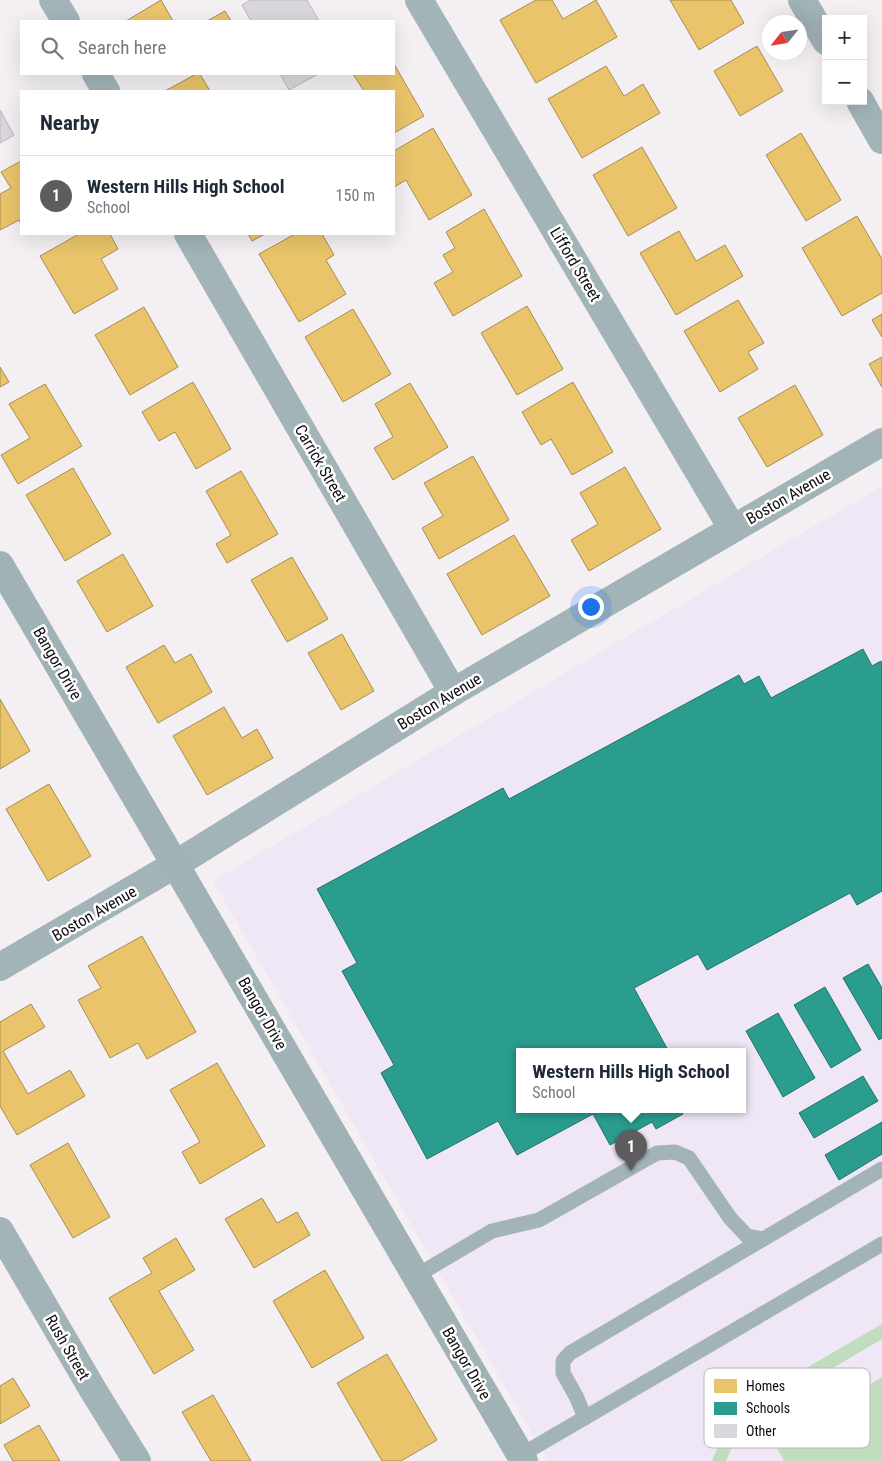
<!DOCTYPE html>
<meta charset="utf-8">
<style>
body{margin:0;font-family:"Roboto Condensed",sans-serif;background:#f6f6f7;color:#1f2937}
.controls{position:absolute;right:15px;top:15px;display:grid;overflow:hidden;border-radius:0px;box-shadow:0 5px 20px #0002}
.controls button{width:45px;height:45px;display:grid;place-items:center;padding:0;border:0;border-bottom:1px solid #e0e1e3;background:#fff;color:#1f2937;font:25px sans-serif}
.compass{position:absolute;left:762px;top:15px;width:45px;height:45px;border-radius:50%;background:#fff;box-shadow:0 5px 20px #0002;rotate:240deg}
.you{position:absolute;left:590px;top:606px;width:18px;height:18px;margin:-12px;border:4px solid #fff;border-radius:50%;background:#1a73e8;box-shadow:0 0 0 8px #1a73e833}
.badge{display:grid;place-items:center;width:32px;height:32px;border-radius:50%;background:#5f5c5f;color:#fff;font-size:16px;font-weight:700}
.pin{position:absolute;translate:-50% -41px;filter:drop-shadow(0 1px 2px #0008)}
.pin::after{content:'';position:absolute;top:26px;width:18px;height:15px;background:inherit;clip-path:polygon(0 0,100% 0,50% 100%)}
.popup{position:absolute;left:516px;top:1048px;width:230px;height:65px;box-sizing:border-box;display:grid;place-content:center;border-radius:0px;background:#fff;filter:drop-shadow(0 1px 4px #0005);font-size:16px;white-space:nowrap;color:#747a83}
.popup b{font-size:19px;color:#1f2937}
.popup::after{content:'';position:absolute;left:50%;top:100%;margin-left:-10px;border:10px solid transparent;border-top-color:#fff}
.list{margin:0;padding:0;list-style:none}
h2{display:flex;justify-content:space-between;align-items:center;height:65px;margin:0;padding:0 20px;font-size:21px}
h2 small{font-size:16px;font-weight:400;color:#747a83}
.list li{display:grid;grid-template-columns:32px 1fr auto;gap:15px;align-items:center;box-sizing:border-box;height:80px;padding:0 20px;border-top:1px solid #e0e1e3}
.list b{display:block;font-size:19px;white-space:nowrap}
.list p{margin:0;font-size:16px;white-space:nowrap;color:#747a83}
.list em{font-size:16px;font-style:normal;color:#747a83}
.icon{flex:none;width:28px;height:28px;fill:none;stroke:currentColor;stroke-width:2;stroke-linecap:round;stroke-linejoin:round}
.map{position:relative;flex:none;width:882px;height:1461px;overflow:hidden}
.search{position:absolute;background:#fff;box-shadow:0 5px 20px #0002;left:20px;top:20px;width:375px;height:55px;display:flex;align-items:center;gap:12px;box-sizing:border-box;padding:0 18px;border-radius:0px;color:#747a83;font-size:19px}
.panel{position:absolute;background:#fff;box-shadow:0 5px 20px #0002;left:20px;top:90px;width:375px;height:145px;border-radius:0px}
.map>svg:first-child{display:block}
.education{fill:#efe7f5;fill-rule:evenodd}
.green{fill:#c1ddbe}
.homes{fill:#e9c46a;stroke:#a88d4f}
.schools{fill:#2a9d8f;stroke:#227269}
.building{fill:#d9d7db;stroke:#b9b7bb}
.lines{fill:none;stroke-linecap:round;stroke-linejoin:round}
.lane{stroke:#a2b4b8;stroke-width:15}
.street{stroke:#a2b4b8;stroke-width:28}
.secondary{stroke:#a1b2b7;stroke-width:28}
.labels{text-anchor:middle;stroke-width:5;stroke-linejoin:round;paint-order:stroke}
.street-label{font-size:16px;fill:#0f0d0f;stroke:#fff}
.key{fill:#fff;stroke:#b7b6b7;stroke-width:1}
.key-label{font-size:14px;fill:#0f0d0f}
</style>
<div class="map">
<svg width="882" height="1461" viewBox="0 0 882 1461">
<rect width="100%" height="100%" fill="#f3eff3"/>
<path class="education" d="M882,486v975h-334l-335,-580zM520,1052h222v58h-222z"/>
<g class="green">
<path d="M882,1324v15l-105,62c-22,16 -41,34 -51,60h-14c11,-31 32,-53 58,-72z"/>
<polygon points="882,1377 882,1461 784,1461 773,1441"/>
</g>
<g class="homes">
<polygon points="161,0 173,21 126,21"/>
<polygon points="536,0 552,0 563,19 596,0 617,37 536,83 500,20"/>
<polygon points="670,0 731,0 744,23 699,50"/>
<polygon points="225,11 231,21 207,21"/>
<polygon points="757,46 783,91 740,116 714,71"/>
<polygon points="394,64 424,116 394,133 394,91 364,91 353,74 394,74"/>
<polygon points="606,66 624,96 643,84 660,113 582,158 548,99"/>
<polygon points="196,74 200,74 210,91 165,91"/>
<polygon points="433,128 472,195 429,220 406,180 394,187 394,151"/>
<polygon points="801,133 841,200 806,221 766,155"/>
<polygon points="642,147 677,208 628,236 593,175"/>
<polygon points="21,161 21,224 19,220 0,230 0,194 11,188 1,172"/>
<polygon points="484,209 522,276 453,316 434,283 453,272 443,255 455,248 446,232"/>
<polygon points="857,216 882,259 882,293 842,316 802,248"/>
<polygon points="679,231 696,261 725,245 743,276 676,315 640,253"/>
<polygon points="79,234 110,234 118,249 101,259 118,289 74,314 40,256"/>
<polygon points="248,234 265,234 252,241"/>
<polygon points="295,234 322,234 334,255 326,260 346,294 299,322 259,254"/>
<polygon points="738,300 764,343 748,352 758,369 720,392 684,331"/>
<polygon points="527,306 563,369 517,395 481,333"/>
<polygon points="144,307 178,367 130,395 95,335"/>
<polygon points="353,309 391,374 343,402 305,337"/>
<polygon points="882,314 882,337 872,320"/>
<polygon points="882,357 882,387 869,364"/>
<polygon points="0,367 9,382 0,387"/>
<polygon points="193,382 231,449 196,469 175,432 159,441 142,412"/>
<polygon points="573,382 613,452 572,475 551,439 541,445 522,412"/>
<polygon points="410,383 448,447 393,480 374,448 393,437 375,404"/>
<polygon points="45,384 82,446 18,484 1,455 30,438 9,404"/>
<polygon points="795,385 823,435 767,467 738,418"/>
<polygon points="473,456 509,520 439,559 422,528 443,516 424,483"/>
<polygon points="625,467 661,529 589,571 571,540 598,524 580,493"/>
<polygon points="73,468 111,534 65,561 26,495"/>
<polygon points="241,471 278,534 227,563 216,544 231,535 206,491"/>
<polygon points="514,535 550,596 482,635 447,574"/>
<polygon points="123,554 153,606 107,632 77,581"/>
<polygon points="292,557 328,619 287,642 251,580"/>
<polygon points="342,634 374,691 341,710 308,653"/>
<polygon points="164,645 175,663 191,654 212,692 158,723 126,667"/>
<polygon points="0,699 30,751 0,769"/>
<polygon points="224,707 242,738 257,729 273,758 207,795 173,736"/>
<polygon points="49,784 91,856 48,881 6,809"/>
<polygon points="142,936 196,1032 147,1059 138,1043 110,1058 78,1000 101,988 88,966"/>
<polygon points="31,1004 45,1027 3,1051 28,1094 70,1070 85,1096 17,1135 0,1106 0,1022"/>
<polygon points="217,1063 265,1146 200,1184 182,1152 200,1142 170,1090"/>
<polygon points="68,1143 110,1217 73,1238 30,1165"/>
<polygon points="262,1198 277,1223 297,1212 310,1235 254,1268 225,1219"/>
<polygon points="176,1238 195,1270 159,1291 194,1350 154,1374 109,1298 152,1273 143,1258"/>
<polygon points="325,1270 364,1338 312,1368 273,1301"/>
<polygon points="387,1354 437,1440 401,1461 382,1461 337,1383"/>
<polygon points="13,1378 30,1406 0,1424 0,1386"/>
<polygon points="213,1395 251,1461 211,1461 182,1412"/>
<polygon points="39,1425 60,1461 13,1461 4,1445"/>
</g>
<g class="schools">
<polygon points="863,649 872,666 881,661 882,663 882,891 857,905 850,893 707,970 698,954 634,988 669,1052 520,1052 520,1110 681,1110 683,1114 656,1129 652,1122 610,1145 593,1114 517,1155 498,1121 427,1159 381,1073 394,1065 342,971 357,963 317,889 503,788 509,799 739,675 744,684 759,676 771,698"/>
<polygon points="868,964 882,988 882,1038 879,1040 843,978"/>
<polygon points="825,987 861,1050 831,1068 794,1005"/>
<polygon points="778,1013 815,1078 783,1097 746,1031"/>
<polygon points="863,1076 878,1101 814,1138 799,1113"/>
<polygon points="882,1122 882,1154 839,1180 825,1155"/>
</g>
<g class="building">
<polygon points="250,0 307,0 319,21 251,21 242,5"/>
<polygon points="280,74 318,74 289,90"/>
<polygon points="0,110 14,135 0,143"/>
</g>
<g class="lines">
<g class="lane">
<polyline points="416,1276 492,1231 539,1220 657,1153 675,1152 689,1158 730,1218 747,1236 763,1239"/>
<polyline points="585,1418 577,1398 563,1373 563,1361 570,1353 882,1169"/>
<polyline points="521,1455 882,1244"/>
</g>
<g class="street">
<polyline points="53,0 66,21"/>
<polyline points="419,0 732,528"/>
<polyline points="802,0 826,41"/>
<polyline points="96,74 106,91"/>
<polyline points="860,101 882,140"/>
<polyline points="188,234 453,692"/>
<polyline points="0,967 176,864 453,692 882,442"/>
<polyline points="0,1231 93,1390 137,1461"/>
</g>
<polyline class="secondary" points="0,565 524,1461"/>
</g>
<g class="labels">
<g class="street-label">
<text transform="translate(576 264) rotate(59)" y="6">Lifford Street</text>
<text transform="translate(321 463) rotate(60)" y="6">Carrick Street</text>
<text transform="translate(788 496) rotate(-30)" y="6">Boston Avenue</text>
<text transform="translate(58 663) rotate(60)" y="6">Bangor Drive</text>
<text transform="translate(439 701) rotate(-31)" y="6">Boston Avenue</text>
<text transform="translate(94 913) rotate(-30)" y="6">Boston Avenue</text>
<text transform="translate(263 1013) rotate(60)" y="6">Bangor Drive</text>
<text transform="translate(68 1347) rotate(60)" y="6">Rush Street</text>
<text transform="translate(467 1363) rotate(60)" y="6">Bangor Drive</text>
</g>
</g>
<rect x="704" y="1368" width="166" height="80" rx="8" class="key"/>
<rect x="714" y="1379" width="23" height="14" fill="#e9c46a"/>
<rect x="714" y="1402" width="23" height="13" fill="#2a9d8f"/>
<rect x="714" y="1424" width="23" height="14" fill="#d9d7db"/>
<g class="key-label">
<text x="746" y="1391">Homes</text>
<text x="746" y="1413">Schools</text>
<text x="746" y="1436">Other</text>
</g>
</svg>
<div class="controls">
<button>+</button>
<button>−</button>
</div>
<svg class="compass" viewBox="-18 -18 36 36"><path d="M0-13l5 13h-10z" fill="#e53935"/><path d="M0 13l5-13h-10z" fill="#747a83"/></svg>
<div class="you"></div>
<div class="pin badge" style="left:631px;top:1171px">1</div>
<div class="popup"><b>Western Hills High School</b>School</div>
<div class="search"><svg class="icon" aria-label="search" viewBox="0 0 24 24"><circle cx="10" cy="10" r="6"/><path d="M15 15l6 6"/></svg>Search here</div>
<section class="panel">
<h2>Nearby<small></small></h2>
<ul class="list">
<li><span class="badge">1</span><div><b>Western Hills High School</b><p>School</p></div><em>150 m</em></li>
</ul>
</section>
</div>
